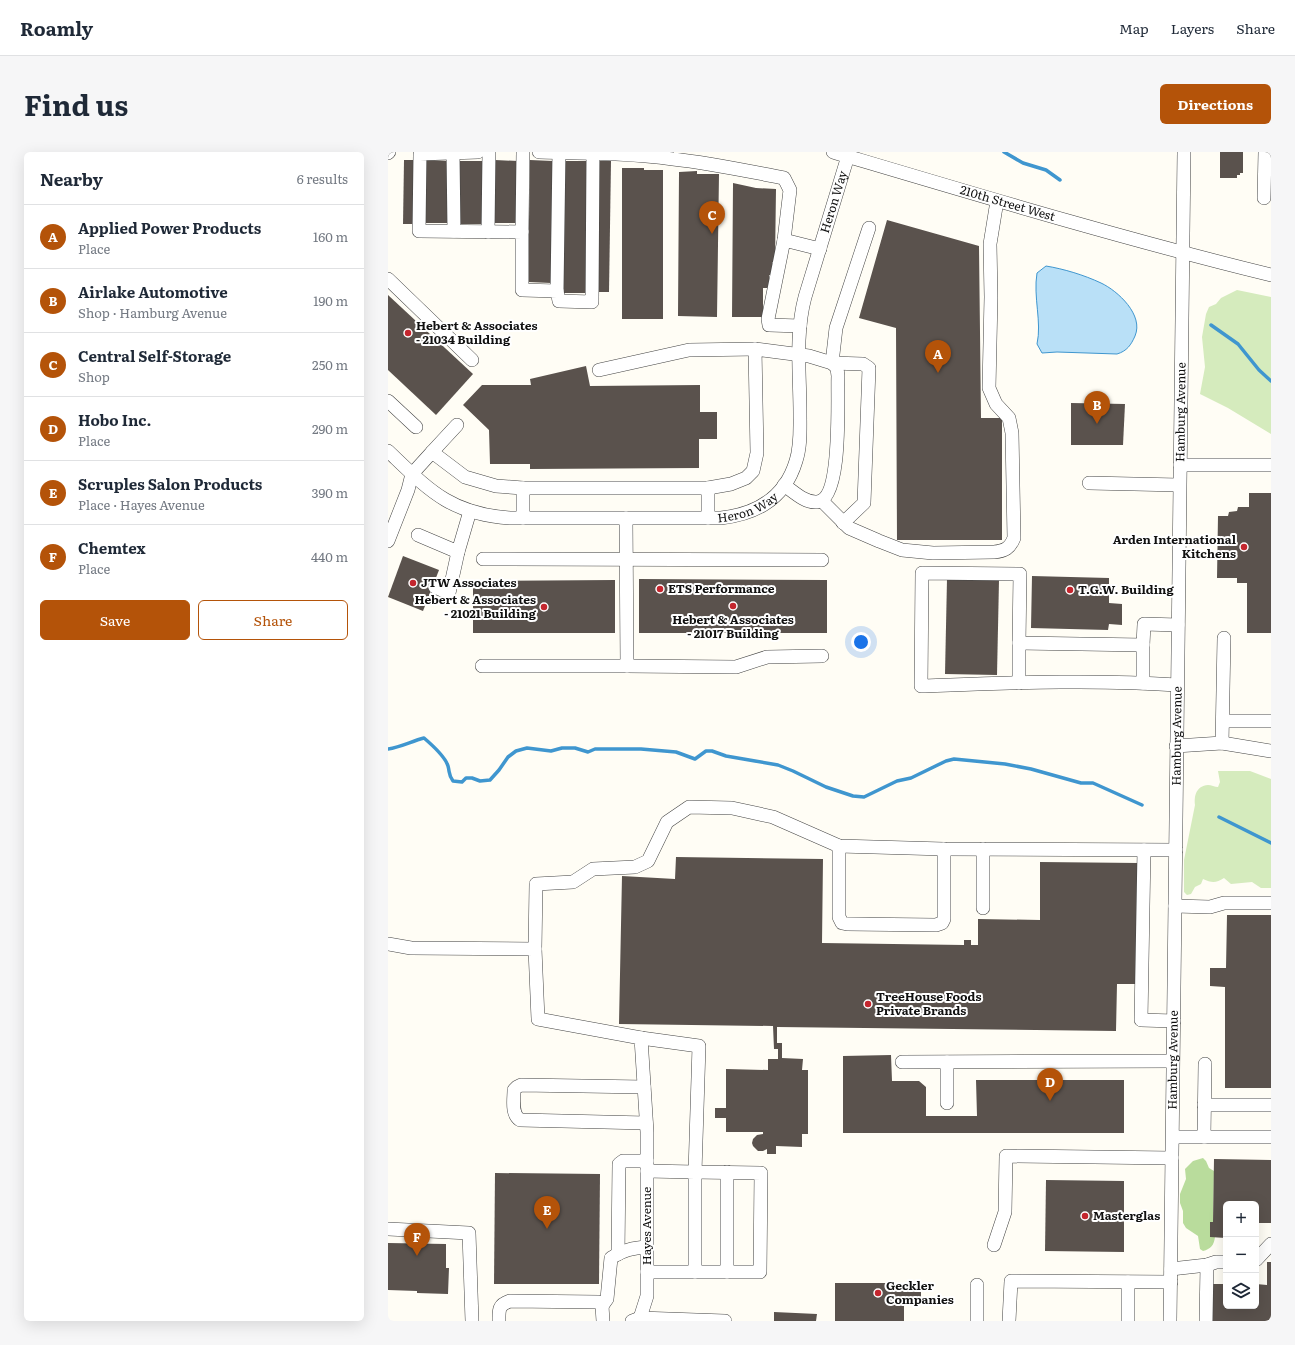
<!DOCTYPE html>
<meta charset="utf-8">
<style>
body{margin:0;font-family:Literata,serif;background:#f6f6f7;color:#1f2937}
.controls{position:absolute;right:12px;bottom:12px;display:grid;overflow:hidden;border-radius:6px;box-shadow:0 4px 16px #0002}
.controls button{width:36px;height:36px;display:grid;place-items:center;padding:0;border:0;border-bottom:1px solid #e0e1e3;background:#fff;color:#1f2937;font:20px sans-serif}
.you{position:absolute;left:473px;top:490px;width:14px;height:14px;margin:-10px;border:3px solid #fff;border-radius:50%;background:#1a73e8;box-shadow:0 0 0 6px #1a73e833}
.badge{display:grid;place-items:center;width:26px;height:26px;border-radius:50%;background:#b45309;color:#fff;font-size:13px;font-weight:700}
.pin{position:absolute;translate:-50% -33px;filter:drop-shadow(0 1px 2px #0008)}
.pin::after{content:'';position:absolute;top:21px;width:14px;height:12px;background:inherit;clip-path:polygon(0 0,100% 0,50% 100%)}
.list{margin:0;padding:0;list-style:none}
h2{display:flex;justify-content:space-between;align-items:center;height:52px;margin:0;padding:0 16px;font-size:17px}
h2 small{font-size:13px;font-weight:400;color:#747a83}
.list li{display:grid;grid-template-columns:26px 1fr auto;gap:12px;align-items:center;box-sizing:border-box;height:64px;padding:0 16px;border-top:1px solid #e0e1e3}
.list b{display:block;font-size:15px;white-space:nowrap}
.list p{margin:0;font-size:13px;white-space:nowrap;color:#747a83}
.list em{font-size:13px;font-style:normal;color:#747a83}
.actions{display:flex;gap:8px;padding:12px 16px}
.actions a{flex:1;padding:9px 0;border:1px solid #b45309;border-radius:6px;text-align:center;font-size:14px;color:#b45309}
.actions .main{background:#b45309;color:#fff}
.icon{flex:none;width:22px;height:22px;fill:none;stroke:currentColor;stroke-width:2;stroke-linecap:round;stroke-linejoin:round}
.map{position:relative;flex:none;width:883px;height:1169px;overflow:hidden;border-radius:6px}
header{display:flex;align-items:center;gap:24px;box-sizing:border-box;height:56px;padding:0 20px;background:#fff;border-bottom:1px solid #e0e1e3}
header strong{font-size:19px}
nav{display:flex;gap:22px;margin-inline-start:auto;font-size:14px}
.intro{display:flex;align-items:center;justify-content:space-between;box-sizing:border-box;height:96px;padding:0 24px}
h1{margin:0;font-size:28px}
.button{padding:10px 18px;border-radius:6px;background:#b45309;color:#fff;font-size:14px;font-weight:700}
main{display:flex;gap:24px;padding:0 24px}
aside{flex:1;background:#fff;border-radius:6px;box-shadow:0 4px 16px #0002}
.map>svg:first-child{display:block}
.green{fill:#d5ebbd}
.forest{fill:#b9dc9c}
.water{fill:#b9e0f7;stroke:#3f96cf}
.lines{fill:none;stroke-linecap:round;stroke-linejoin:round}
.stream{stroke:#3f96cf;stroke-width:3.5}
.building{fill:#5a524d}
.minor-casing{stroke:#444;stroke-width:14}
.minor{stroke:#fff;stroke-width:13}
.poi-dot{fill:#c4262e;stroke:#fff;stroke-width:1.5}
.labels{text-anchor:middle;stroke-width:4;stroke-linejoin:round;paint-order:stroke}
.street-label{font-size:12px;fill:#111;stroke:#fff}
.poi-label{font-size:12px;font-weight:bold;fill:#111;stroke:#fff;text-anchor:start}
</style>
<header>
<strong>Roamly</strong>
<nav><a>Map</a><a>Layers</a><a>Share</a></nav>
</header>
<div class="intro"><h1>Find us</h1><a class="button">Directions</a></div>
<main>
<aside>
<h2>Nearby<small>6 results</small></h2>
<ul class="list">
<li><span class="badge">A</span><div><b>Applied Power Products</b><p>Place</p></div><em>160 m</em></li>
<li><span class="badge">B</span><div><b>Airlake Automotive</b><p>Shop · Hamburg Avenue</p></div><em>190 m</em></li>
<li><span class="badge">C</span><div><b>Central Self-Storage</b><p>Shop</p></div><em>250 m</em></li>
<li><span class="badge">D</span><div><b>Hobo Inc.</b><p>Place</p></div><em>290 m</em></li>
<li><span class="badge">E</span><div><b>Scruples Salon Products</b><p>Place · Hayes Avenue</p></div><em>390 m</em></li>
<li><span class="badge">F</span><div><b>Chemtex</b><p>Place</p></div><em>440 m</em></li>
</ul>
<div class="actions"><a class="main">Save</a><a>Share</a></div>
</aside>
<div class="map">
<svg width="883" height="1169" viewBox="0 0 883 1169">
<rect width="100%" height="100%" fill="#fffdf5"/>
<g class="green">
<polygon points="849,138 883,145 883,282 840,256 812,242 817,215 814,185 818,162 821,155 828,152 833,146"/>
<path d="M830,619h32l21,8v109h-10l-9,-6 -21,2 -7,-6c-8,5 -12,5 -21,1l-2,5 -6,3 -4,7 -4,1 -3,-3v-32l11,-55c-1,-9 1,-19 13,-20 3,0 7,2 10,2l2,-5z"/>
</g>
<path class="forest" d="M815,1006l3,3 3,7 5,3 -1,51h-3v15h5c-1,8 -4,12 -12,14l-3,-2 -2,-13 -12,-8 -3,-5v-12l-3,-8v-9l6,-15 -1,-10 8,-8z"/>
<path class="water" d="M658,114c18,3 38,9 55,17 17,8 43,32 34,53 -4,9 -8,15 -18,18l-60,-2 -15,1 -5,-9c5,-22 -4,-47 0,-71z"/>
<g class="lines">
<g class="stream">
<polyline points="616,0 635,11 658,18 672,28"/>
<polyline points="823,173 850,192 871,218 883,229"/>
<path d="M0,597c13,-2 24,-8 36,-11 7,6 21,18 24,28 2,7 0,8 5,15l9,1 4,-4h6l8,3 10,-1 9,-10 9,-13 8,-6 11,-3 24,3 11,-3h13l13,4 7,-3h46l35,3 19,7 11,-8h6l14,5 52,9 15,6 33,16 27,9 11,1 33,-16 14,-3 35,-17 8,-2 51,5 26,5 50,14h12l49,22"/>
<polyline points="831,665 883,691"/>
</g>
</g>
<g class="building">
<polygon points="832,0 855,0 855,21 852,21 852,23 849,23 849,26 832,26"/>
<polygon points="16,8 29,8 28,72 15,72"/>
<polygon points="38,8 62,9 61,71 37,71"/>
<polygon points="107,8 130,9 129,71 107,71"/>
<polygon points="142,8 165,9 163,131 140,130"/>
<polygon points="72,9 95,9 94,72 71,72"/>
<polygon points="176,9 200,9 198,141 174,141"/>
<polygon points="210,9 223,9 221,140 208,140"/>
<polygon points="234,16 256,16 256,18 275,18 275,167 234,167"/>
<polygon points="309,19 309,22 331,22 329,165 290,164 291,20"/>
<polygon points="345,31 368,36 388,37 387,110 384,110 384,123 381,123 381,136 375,136 375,165 344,165"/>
<polygon points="499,68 591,94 593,266 614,266 614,388 509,388 508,176 471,166"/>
<polygon points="0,143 85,222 48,263 0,218"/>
<polygon points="198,214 202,234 312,233 312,260 329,260 329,287 311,287 311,316 142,317 142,312 102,312 101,278 75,253 94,233 143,233 142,227"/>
<polygon points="683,251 737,252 735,293 683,293"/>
<polygon points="861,341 883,341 883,481 859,481 859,431 849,431 849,426 829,426 830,364 840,364 841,360 849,359 850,355 861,355"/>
<polygon points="15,404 51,418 35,459 0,445"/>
<polygon points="644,424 721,426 721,451 734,452 734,473 721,472 720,478 643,476"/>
<polygon points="251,427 439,428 439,481 251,481"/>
<polygon points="559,427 611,428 609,523 557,522"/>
<polygon points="227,428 227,481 85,481 85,429"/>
<polygon points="288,705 435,707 434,791 576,793 576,788 583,788 583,793 590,793 590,767 652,768 652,710 751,711 749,832 729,832 728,879 389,875 389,891 394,891 394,906 415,907 414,918 420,918 420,982 414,982 414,995 388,994 388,1002 379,1002 379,997 375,999 370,999 365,994 364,991 365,987 369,983 375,982 375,980 338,980 338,966 327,966 327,956 338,956 338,917 380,918 380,907 390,907 390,897 386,897 385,874 231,872 234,724 287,727"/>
<polygon points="839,763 883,763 883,936 837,936 837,835 822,834 822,816 838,816"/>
<polygon points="503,903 504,929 531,929 538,935 538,964 589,964 588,928 736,928 736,981 455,981 455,904"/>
<polygon points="826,1007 883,1008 883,1071 868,1071 868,1052 838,1052 838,1086 822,1085 822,1070 825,1070"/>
<polygon points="107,1021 212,1022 211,1132 106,1132"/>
<polygon points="658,1028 736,1029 736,1100 657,1099"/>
<polygon points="0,1091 58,1092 58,1116 61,1116 60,1142 29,1141 29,1139 0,1138"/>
<polygon points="879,1110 883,1110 883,1169 824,1169 824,1132 838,1132 838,1154 868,1154 868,1132 879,1133"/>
<polygon points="447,1131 533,1131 533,1151 516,1150 516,1169 447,1169"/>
<polygon points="386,1160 429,1162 428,1169 386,1169"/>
</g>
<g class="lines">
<g class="minor-casing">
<g id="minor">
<polyline points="90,0 32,2 31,79 134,80 134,138 169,139 171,149 204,150 205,1"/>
<path d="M151,0c45,1 90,1 134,7 37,4 74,12 111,19l6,12 -6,50 36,9"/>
<path id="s1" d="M445,0c145,43 291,87 438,123"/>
<polyline points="0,1 1,0"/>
<polyline points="65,1 66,79"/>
<polyline points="876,46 877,0"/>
<polyline points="100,80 101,0"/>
<polyline points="134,80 135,0"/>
<polyline points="396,88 380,167 381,173 412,174"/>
<polyline points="0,127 84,208"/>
<polyline points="169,139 171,0"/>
<polyline points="211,218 301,198 367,197"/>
<polyline points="0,249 28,275"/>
<path id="s2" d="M0,299c41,39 62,63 122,67h211c36,-4 64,-20 75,-57 5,-15 4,-32 4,-48 0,-38 -5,-79 5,-116l43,-141"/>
<polyline points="44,300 69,273"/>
<polyline points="792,313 883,313"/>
<polyline points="701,331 791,333"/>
<path d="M396,333c10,7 21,18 33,17 26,-2 20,-105 21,-126l-1,-8 -5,-5 4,-35 33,-100"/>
<polyline points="320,336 343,332 358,326 365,319 369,301 367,197 421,204 444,211 475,212 481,216 476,351 455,371"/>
<path d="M434,349l27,27 30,13 23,9 31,3 61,-1c11,-1 16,-4 20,-14l-2,-105 -3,-15 -13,-14 -7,-16 2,-91 -1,-53 7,-43"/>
<polyline points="135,366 135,336 320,336 320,366"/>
<polyline points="30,383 70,400 82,359"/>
<polyline points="0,389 20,338 24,322 44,300 77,325 108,334 135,336"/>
<polyline points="95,407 434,408"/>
<polyline points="47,435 61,441 70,400"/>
<polyline points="94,514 239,514 238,366"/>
<polyline points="239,514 348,515 379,505 434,504"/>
<polyline points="631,531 631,491"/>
<polyline points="755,531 755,493"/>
<path d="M789,533c-85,-6 -171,-2 -256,1l1,-113 98,1 -1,69 124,2 1,-21 34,1"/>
<polyline points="835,569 883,569"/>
<polyline points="834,591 836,486"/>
<polyline points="788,594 834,591 883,599"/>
<polyline points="451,694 451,765 454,771 459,772 548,773 554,771 556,767 556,697"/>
<polyline points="756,698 753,868 786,869"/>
<polyline points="787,754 822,755 836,751 883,751"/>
<polyline points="595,756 595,697"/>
<polyline points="0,792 23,796 147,797 150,867 253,886 259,980 259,1144 252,1166"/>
<polyline points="147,797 148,732 185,730 205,717 247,715 260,709 279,670 301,655 344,656 385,665 451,694 556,697 788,698"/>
<polyline points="253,886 311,894 307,1020 373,1021 372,1120 307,1120"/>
<polyline points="514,910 785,909"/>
<path d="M256,935l-123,-2 -4,2 -3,3c0,10 -3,24 6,30l126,3"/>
<polyline points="559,951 559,910"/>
<polyline points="816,953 883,953"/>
<polyline points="785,985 883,985"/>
<polyline points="816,985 817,912"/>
<polyline points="259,1019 307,1020 307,1120 259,1120"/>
<polyline points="0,1077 81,1081 84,1169"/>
<polyline points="606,1093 617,1060 618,1004 784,1006"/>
<polyline points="230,1102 231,1012 235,1009 259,1009"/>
<polyline points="868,1108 883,1092"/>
<polyline points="783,1117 819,1113 828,1110 838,1110"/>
<polyline points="339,1120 339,1020"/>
<polyline points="740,1130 740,1169"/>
<path d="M214,1154l5,-7 4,-41c13,-8 21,-10 36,-11"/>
<path d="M111,1169c0,-11 -1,-16 11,-20l89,1 3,4 1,15"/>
<polyline points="244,1169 252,1166 337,1169"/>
<polyline points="589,1169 589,1133"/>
<polyline points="621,1169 623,1129 783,1130"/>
<path id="s3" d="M782,1169l14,-1169"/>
<polyline points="818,1169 819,1113"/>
</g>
</g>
<use href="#minor" class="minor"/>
</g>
<g class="poi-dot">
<circle cx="20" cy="181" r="4"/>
<circle cx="856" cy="395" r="4"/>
<circle cx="25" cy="431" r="4"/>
<circle cx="272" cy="437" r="4"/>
<circle cx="682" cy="438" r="4"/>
<circle cx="345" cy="454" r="4"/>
<circle cx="156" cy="455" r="4"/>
<circle cx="480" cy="852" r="4"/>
<circle cx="697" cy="1064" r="4"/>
<circle cx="490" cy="1141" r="4"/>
</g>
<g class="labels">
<g class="street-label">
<text dy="4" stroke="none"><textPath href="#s2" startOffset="719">Heron Way</textPath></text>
<text dy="4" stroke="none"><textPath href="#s1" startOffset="182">210th Street West</textPath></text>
<text dy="4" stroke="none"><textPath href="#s3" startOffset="909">Hamburg Avenue</textPath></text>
<text dy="4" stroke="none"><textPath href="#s2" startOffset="383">Heron Way</textPath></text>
<text dy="4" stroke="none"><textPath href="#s3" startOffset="585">Hamburg Avenue</textPath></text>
<text dy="4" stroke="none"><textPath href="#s3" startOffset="261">Hamburg Avenue</textPath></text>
<text transform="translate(259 1074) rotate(-90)" y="4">Hayes Avenue</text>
</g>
<g class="poi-label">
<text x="28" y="178">Hebert &amp; Associates<tspan x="28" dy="14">- 21034 Building</tspan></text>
<text x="848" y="392" text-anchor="end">Arden International<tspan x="848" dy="14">Kitchens</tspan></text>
<text x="33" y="435">JTW Associates</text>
<text x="280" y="441">ETS Performance</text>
<text x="690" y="442">T.G.W. Building</text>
<text x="148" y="452" text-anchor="end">Hebert &amp; Associates<tspan x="148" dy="14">- 21021 Building</tspan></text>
<text x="345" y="472" text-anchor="middle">Hebert &amp; Associates<tspan x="345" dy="14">- 21017 Building</tspan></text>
<text x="488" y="849">TreeHouse Foods<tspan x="488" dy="14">Private Brands</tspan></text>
<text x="705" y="1068">Masterglas</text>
<text x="498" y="1138">Geckler<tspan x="498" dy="14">Companies</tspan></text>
</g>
</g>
</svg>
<div class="controls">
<button>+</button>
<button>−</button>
<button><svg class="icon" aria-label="layers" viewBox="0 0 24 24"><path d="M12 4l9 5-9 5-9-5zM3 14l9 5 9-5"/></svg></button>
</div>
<div class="you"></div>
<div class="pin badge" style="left:550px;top:221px">A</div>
<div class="pin badge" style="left:709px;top:272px">B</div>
<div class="pin badge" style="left:324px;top:82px">C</div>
<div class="pin badge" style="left:662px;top:949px">D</div>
<div class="pin badge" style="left:159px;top:1077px">E</div>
<div class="pin badge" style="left:29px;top:1104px">F</div>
</div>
</main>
